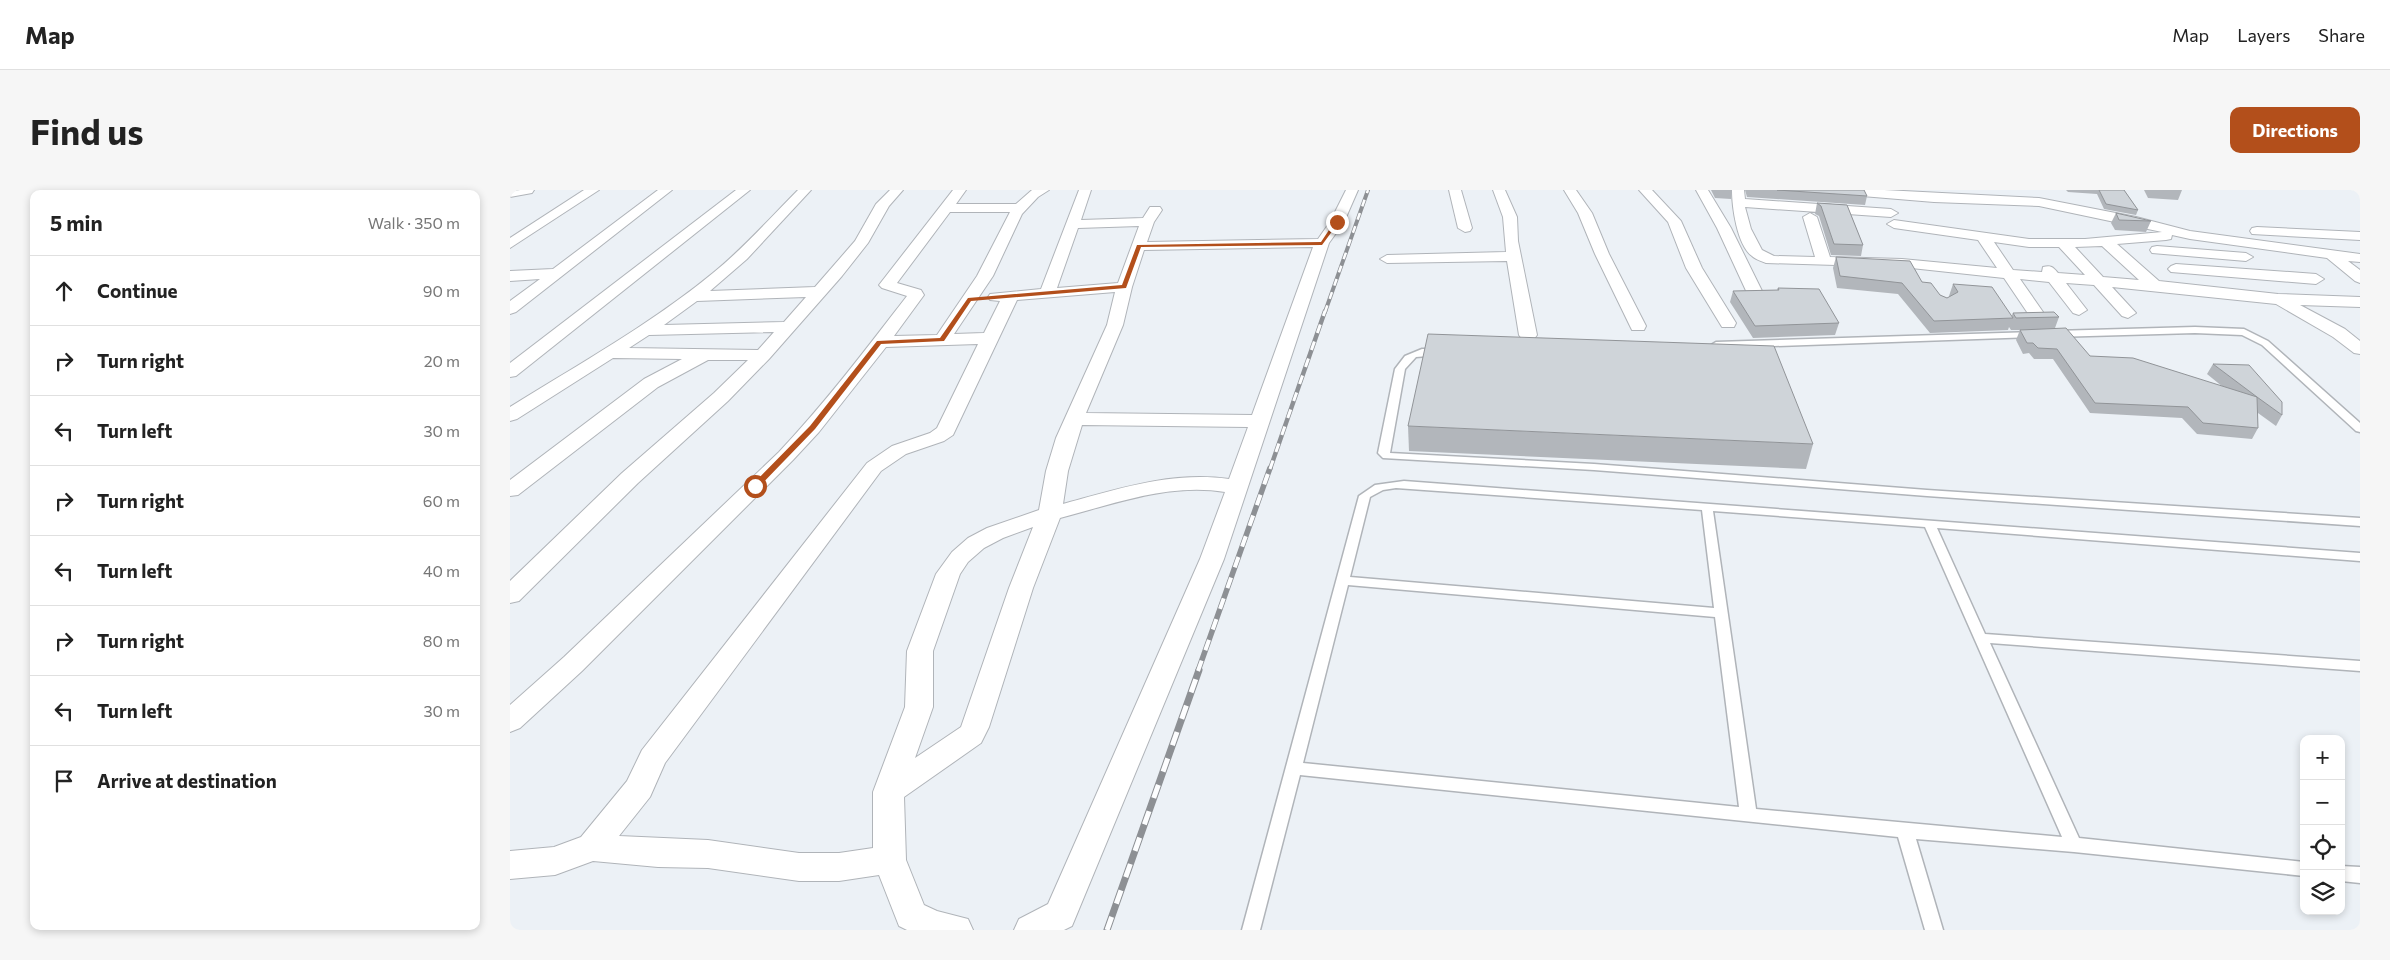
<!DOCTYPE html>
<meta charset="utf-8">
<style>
body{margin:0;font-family:Commissioner,sans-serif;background:#f6f6f6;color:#222}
.controls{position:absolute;right:15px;bottom:15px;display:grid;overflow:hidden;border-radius:10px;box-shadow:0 2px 8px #0003}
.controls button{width:45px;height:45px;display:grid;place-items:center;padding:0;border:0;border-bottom:1px solid #e0e0e0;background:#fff;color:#222;font:25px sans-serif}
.stop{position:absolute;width:15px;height:15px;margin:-11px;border:4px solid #b34f1b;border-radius:50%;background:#fff}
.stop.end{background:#b34f1b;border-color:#fff;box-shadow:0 1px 5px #0008}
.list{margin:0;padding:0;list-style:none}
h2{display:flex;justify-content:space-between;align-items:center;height:65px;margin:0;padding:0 20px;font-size:21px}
h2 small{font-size:16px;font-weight:400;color:#767676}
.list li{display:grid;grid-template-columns:32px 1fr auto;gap:15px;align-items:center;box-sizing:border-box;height:70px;padding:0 20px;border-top:1px solid #e0e0e0}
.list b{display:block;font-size:19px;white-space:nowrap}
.list em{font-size:16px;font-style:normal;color:#767676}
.icon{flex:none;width:28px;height:28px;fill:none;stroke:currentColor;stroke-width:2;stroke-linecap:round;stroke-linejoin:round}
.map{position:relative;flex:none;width:1850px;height:740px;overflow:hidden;border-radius:10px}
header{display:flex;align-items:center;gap:30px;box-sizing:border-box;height:70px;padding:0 25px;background:#fff;border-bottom:1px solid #e0e0e0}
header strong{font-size:24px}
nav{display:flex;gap:28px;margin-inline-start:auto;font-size:18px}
.intro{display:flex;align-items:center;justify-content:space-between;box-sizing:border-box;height:120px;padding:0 30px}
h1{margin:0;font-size:35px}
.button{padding:12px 22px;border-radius:10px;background:#b34f1b;color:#fff;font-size:18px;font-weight:700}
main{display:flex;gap:30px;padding:0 30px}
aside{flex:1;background:#fff;border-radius:10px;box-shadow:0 2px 8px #0003}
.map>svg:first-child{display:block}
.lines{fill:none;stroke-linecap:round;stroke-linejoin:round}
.lane-casing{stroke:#b0b4b9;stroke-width:3}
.street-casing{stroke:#b0b4b9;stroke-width:2}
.lane{fill:#fff;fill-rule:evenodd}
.street{fill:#fff;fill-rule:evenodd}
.rail-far3-casing{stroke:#8d9094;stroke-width:4}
.rail-far2-casing{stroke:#8d9094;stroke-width:4.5}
.rail-far1-casing{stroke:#8d9094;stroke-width:5.5}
.rail-casing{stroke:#8d9094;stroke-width:7}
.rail-far3{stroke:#fdfeff;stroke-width:2.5;stroke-dasharray:7;stroke-linecap:butt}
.rail-far2{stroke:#fdfeff;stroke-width:3;stroke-dasharray:9;stroke-linecap:butt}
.rail-far1{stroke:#fdfeff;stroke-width:4;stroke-dasharray:11;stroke-linecap:butt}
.rail{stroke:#fdfeff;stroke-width:5;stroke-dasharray:14;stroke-linecap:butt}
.wall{fill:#b2b6bb}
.building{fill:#cfd4d9;stroke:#919498}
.route{fill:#b34f1b}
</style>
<header>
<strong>Map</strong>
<nav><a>Map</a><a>Layers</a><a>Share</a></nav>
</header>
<div class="intro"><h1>Find us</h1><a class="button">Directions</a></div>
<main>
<aside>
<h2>5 min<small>Walk · 350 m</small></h2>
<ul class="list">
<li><svg class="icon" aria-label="ahead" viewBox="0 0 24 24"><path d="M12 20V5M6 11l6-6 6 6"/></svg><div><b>Continue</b></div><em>90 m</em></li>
<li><svg class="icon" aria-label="right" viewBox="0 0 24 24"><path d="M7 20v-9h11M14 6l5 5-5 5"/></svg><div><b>Turn right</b></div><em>20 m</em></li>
<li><svg class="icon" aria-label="left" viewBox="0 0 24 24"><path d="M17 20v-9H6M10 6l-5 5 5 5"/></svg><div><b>Turn left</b></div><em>30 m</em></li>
<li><svg class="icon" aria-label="right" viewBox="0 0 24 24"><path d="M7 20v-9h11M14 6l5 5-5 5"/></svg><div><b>Turn right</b></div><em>60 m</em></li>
<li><svg class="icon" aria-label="left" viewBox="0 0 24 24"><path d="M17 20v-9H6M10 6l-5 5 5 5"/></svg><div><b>Turn left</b></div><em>40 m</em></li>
<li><svg class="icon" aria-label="right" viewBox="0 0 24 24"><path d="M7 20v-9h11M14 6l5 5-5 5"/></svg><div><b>Turn right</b></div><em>80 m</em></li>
<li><svg class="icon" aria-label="left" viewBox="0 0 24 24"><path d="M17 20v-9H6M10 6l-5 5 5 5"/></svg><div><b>Turn left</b></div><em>30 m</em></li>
<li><svg class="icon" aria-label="arrive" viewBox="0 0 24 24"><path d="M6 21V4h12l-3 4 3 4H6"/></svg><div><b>Arrive at destination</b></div></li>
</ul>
</aside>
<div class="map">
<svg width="1850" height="740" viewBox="0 0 1850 740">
<rect width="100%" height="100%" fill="#ecf1f6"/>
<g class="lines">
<g class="lane-casing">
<g id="lane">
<polygon points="1685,137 1734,139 1758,151 1850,233 1850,242 1846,241 1752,155 1732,145 1685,143 1544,147 1540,144 1544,141"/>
<polygon points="1524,142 1527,143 1527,147 1206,158 1201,155 1206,152"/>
<polygon points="912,159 931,159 936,162 931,165 906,167 895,179 880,263 1084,274 1417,300 1850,328 1850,336 1417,306 1084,280 873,268 868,263 885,179 895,166"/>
<path d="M894,291l956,72v8l-423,-33 48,106 375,27v10l-370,-28 89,195 225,24v14l-230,-24 -158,-13 27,91h-18l-27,-93 -598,-62 -40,155h-18l117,-434 16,-11zM886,298l306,22 12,98 -364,-31 20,-80 13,-7zM1203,321l212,16 137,310 -306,-28zM838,395l367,32 24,190 -436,-44z"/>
<polygon points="1831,676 1850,677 1850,693 1831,691"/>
</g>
</g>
<g class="street-casing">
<g id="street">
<polygon points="0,0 24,0 22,3 0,7"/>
<polygon points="74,0 89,0 0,58 0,48"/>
<polygon points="148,0 162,0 6,122 0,124 0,111 30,89 0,91 0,81 43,79"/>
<polygon points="226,0 240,0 6,186 0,187 0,173"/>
<path d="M288,0h13l-64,69 -37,32 105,-4 40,-46 21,-37 14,-14h13l-14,16 -21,37 -26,33 -73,83 -41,42 -90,82 -119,118 -9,2v-22l112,-108 92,-80 34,-33h-40l-50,27 -140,108 -8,1v-16l134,-101 38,-20 -69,-1 -96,61 -7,2v-14c69,-43 141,-83 203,-134 31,-25 57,-55 85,-83zM296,107l-22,25 -120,3 33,-24zM264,142l-16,18 -129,-2 20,-13z"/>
<path d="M443,0h13l-10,14h60l16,-14h17l-11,7 -16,17 -29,62 -39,58 30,-1 16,-32 -10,-1 -2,-3 2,-3 51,-5 38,-99h12l-10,30 62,-2 7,-11h10l2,3 -8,12 -7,20 171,-3 12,-17 16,-32h12l-14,32 -15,21 -105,316 -152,367 -8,4h-50l5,-11 29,-15 152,-345 25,-67c-57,-9 -111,12 -165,26l-27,70 -44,139 -8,16 -77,54 2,63 18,45 13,6 31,8 5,11h-66l-8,-4 -20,-51 -40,6h-40l-91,-13 -50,-1 -65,-6 -38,14 -45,4v-28l44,-4 27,-10 46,-56 15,-31 225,-287 25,-17 38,-13 7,-5 41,-84 -92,3 -67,85 -26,28 -211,211 -62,57 -10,4v-27l54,-48 215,-205c47,-50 87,-103 128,-156l-25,-8 -3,-3zM440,22h60l-33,64 -40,59 -43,1 30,-41 -3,-5 -24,-7zM629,36l-21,57 -61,5 21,-60zM803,57l-61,168 -166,-2 37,-88 9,-38 12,-37zM605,102l-8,33 -51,113 -10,33 -7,39 -52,18 -19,10 -16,14 -16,22 -29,77 -2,56 -32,85v56l-34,5h-40l-91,-13 -89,-4 31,-39 15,-34 216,-292 25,-17 38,-13 9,-6 64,-135zM572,235l166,2 -19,52c-58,-8 -111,10 -166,25l5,-33zM523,337l-24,61 -48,139 -46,31 18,-51v-56l27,-77 8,-12 16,-14 19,-10z"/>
<polygon points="939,0 951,0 962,38 960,41 955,42 948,38"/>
<polygon points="983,0 995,0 1007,27 1008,51 1027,145 1024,149 1012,149 1009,145 997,71 877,73 870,69 877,65 996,62 993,27"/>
<polygon points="1054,0 1066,0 1082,23 1099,64 1136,136 1134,140 1122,140 1120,136 1085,64 1068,23"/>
<polygon points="1129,0 1142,0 1171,31 1192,78 1226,133 1224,137 1212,137 1176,78 1158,32"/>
<polygon points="1186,0 1198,0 1221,38 1254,105 1252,108 1246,110 1238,105 1207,38"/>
<path d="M1222,0h12l1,9 146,10 7,4 -7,4 -146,-10 6,22 11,21 12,6 41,1 -12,-40 7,-4 7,4 13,40 72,2 95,9 -19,-28 -84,-12 -7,-4 7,-4 135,19h56l77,-7 -123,-26 -105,-4 -96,-8 -6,-4h52l155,8 97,19 54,14 170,23v8l-12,-1 12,9v13l-5,-2 -28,-23 -137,-19 -18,-4 -1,4 -5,1 -49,4 42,37 119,13 82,3v10l-60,-2 45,24 15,12v13l-6,-1 -21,-16 -57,-33 -164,-17 24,26 -8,5 -6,-2 -28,-31 -28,-2 21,27 -8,5 -6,-2 -24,-31 -29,-3 23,33 -8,5 -6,-2 -25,-37 -102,-11 -136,-4c-5,-2 -11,-4 -14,-7 -15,-11 -20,-49 -20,-66zM1484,52l35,5h30l26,28 -27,-2c-5,-6 -7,-8 -15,-6l-1,5 -29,-2zM1592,56l37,34 -36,-3 -28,-30z"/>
<polygon points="1747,37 1850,42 1850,50 1742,44 1740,41 1742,38"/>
<polygon points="1647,56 1736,63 1743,67 1736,71 1642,63 1640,60 1642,57"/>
<polygon points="1666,74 1806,84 1814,89 1806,94 1661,82 1658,79 1661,76"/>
</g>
</g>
<use href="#lane" class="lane"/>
<use href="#street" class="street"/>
<g class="rail-far3-casing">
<polyline id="rail-far3" points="815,122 858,0"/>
</g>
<g class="rail-far2-casing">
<polyline id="rail-far2" points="760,279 815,121"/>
</g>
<g class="rail-far1-casing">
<polyline id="rail-far1" points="688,481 760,278"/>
</g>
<g class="rail-casing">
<polyline id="rail" points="597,740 689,480"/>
</g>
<use href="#rail-far3" class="rail-far3"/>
<use href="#rail-far2" class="rail-far2"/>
<use href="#rail-far1" class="rail-far1"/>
<use href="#rail" class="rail"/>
</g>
<g class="wall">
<polygon points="1201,0 1222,0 1221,9 1205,8"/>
<polygon points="1235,0 1354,0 1357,6 1355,15 1237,7"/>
<polygon points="1556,0 1614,0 1628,20 1626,25 1594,19 1587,4 1558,2"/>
<polygon points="1634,0 1672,0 1668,10 1638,8"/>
<polygon points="1307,13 1337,15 1353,55 1351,66 1321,65 1309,26 1305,24"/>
<polygon points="1606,23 1641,31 1636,42 1605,40 1601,33"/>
<polygon points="1326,67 1412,92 1430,105 1437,108 1440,107 1439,106 1443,94 1501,127 1503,123 1549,127 1545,138 1580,166 1713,197 1697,184 1703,174 1772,225 1766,236 1748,223 1748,238 1742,249 1687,244 1672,228 1580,223 1543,169 1524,169 1519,163 1513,164 1506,150 1510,140 1501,140 1499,137 1498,140 1420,143 1388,104 1327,98 1323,78"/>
<polygon points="1268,98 1329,133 1325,145 1243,148 1220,112 1223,101 1267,100"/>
<polygon points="898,236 1303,254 1296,279 899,261"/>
</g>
<g class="building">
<polygon points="1267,0 1354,0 1357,6"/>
<polygon points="1589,0 1614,0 1628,20 1596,14"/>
<polygon points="1307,13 1337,15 1353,55 1324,54 1311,16"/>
<polygon points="1606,23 1641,31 1609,30"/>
<polygon points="1326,67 1400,71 1412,92 1421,93 1430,105 1437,108 1448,102 1443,94 1482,97 1503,128 1424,131 1392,93 1330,86"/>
<polygon points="1268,98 1309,99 1329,133 1245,136 1223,101 1269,100"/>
<polygon points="1544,122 1549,127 1506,128 1503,123"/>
<polygon points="1556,138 1580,166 1623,168 1747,207 1703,174 1739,175 1772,212 1772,225 1747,207 1748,238 1693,233 1678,217 1585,213 1547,159 1528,158 1523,153 1517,153 1510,140"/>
<polygon points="918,144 1264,156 1303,254 898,236"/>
</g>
<polygon class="route" points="825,31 829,32 812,55 631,57 616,98 461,111 434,151 371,154 305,239 248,298 241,296 300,236 367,151 430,148 458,108 612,95 627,55 811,52"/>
</svg>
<div class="controls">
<button>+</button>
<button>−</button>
<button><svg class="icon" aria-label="locate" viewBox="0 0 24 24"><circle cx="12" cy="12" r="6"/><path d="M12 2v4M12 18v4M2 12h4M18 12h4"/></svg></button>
<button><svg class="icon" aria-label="layers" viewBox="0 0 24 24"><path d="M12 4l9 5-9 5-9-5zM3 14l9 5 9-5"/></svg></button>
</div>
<div class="stop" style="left:245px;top:296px"></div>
<div class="stop end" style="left:827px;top:32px"></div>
</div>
</main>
